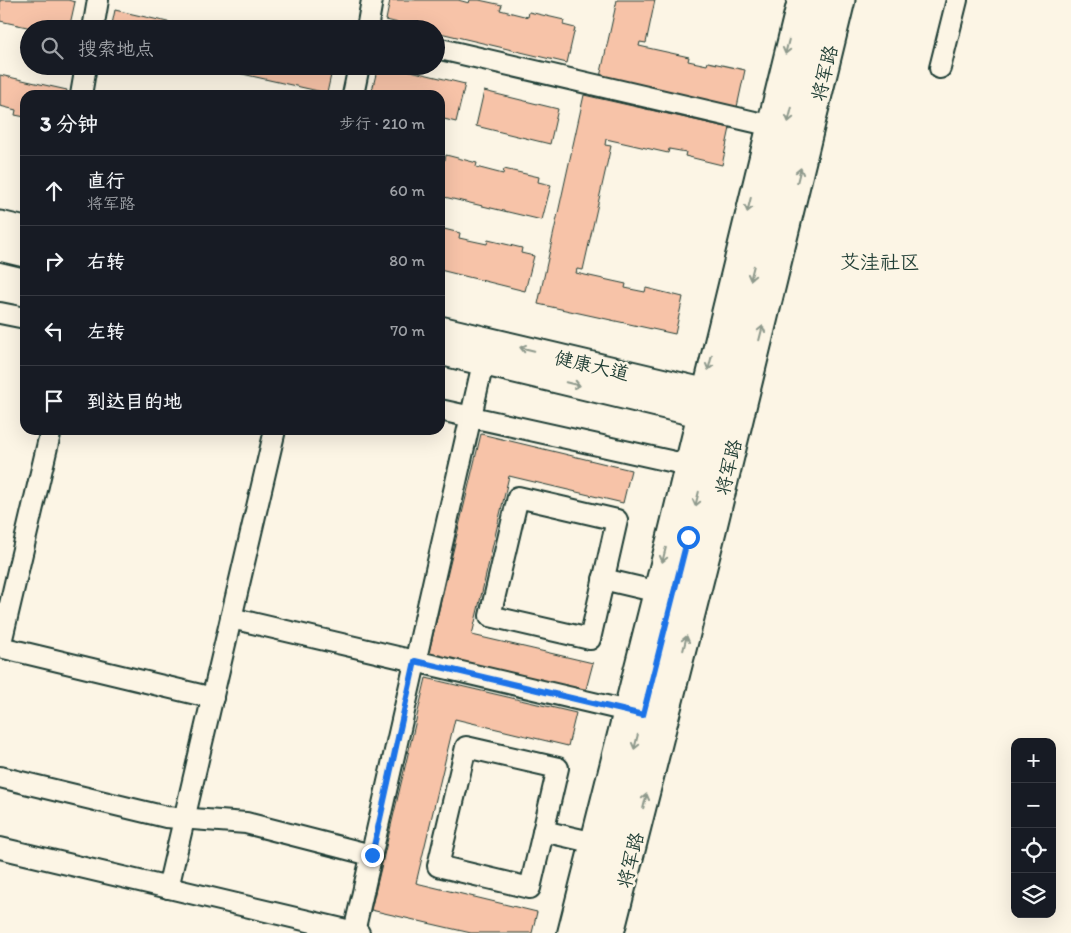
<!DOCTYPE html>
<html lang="zh">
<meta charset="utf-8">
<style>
body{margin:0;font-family:Itim,"LXGW WenKai TC",sans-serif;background:#20242c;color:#f1f3f6}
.controls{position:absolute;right:15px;bottom:15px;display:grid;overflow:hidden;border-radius:10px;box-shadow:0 5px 20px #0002}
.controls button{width:45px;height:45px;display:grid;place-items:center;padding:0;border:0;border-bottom:1px solid #363941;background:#171b24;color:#f1f3f6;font:25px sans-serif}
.stop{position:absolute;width:15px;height:15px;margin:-11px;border:4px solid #1a73e8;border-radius:50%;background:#fff}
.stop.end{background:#1a73e8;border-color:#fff;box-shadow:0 1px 5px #0008}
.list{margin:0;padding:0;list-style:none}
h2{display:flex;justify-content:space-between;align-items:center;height:65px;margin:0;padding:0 20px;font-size:21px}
h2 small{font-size:16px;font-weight:400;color:#9ea1a6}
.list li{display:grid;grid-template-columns:32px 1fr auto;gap:15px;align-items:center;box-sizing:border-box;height:70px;padding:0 20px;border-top:1px solid #363941}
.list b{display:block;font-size:19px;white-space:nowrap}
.list p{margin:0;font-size:16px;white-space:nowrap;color:#9ea1a6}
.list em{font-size:16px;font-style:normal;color:#9ea1a6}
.icon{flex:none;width:28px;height:28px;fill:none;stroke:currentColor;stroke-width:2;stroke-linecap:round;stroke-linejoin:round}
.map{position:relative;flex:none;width:1071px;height:933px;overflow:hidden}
.search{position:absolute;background:#171b24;box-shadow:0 5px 20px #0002;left:20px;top:20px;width:425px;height:55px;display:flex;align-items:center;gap:12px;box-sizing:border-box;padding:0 18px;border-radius:28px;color:#9ea1a6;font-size:19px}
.panel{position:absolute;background:#171b24;box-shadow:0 5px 20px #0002;left:20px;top:90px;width:425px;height:345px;border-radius:15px}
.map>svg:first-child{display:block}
.building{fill:#f7c3a8;stroke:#1f3d34}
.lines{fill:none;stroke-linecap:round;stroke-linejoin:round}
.minor-casing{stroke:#1f3d34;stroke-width:24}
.major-casing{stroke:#1f3d34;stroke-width:29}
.minor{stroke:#fcf5e5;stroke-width:20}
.major{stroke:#fcf5e5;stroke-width:25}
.oneway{stroke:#8e998c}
.route{stroke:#1a73e8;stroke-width:6}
.labels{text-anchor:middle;stroke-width:5;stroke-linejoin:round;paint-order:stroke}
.street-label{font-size:19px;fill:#1f3d34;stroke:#fcf5e5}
.neighbourhood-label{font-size:20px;fill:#1f3d34;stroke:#fcf5e5}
</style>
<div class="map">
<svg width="1071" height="933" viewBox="0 0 1071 933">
<rect width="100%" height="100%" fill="#fcf5e5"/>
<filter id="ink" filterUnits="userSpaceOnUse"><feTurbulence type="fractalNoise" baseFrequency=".02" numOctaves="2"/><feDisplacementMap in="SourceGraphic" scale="10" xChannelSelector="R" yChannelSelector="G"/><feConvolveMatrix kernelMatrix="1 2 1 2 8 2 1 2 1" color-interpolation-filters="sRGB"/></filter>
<g filter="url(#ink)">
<g class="building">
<polygon points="0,0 68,0 75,2 69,29 36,29 0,21"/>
<polygon points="390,0 458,0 469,3 470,0 479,0 502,5 500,10 528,17 529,12 564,20 563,25 575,28 567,63 436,32 436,29 423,29 386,20"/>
<polygon points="617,0 655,0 646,43 640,42 639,46 689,57 688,61 707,65 708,62 745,70 737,107 600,77"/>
<polygon points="115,10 198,29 111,29"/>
<polygon points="207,66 333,66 327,93"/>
<polygon points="378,66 390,66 465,84 456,122 440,118 440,95 371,95"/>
<polygon points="0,75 67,90 66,95 25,95 25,117 15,115 16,110 0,106"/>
<polygon points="484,91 558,109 550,144 476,126"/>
<polygon points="584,95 730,128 722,165 685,156 686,152 669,149 668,153 606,139 605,145 611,146 583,270 577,269 576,273 626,284 625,288 645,292 646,288 683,297 675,334 538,304"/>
<polygon points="446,155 477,163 476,167 503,174 504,169 539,177 538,182 551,185 542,220 440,196 440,159 445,160"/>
<polygon points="440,228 460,233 459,238 487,244 488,240 522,248 521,253 534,256 525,291 440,270"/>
<polygon points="481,434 631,470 623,503 509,476 472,635 593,663 585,693 428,656"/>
<polygon points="426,678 576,713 568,746 455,719 416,883 537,912 532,933 471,933 371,910"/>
</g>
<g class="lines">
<g class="minor-casing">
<g id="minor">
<polyline points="93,29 98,0"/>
<polyline points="367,29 372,0"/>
<polyline points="436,48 768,125"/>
<polyline points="940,68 957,0"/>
<polyline points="81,95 86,66"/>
<polyline points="353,95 359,66"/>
<polyline points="0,313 25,318"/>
<polyline points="440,410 697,467"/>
<polygon points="518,497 617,520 590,639 490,616"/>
<polyline points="603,579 654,591"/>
<polyline points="231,618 636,713"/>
<polyline points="0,647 51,430"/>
<polyline points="0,647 213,698"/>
<polygon points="466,747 558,768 530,888 438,866"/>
<polyline points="0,777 166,817 246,823 371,855"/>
<polyline points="543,831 591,842"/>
<polyline points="0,848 359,933"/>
<polyline points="168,888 275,430"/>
<polyline points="354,932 483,363"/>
<polyline points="568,933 669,532 798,0"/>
</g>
</g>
<g class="major-casing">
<g id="major">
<polyline points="0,224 25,230"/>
<polyline points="0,248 25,254"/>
<polyline points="440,329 737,399"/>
<polyline points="440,352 732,422"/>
<polyline points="587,933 688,537 818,0"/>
<polyline points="611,933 710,543 842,0"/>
</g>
</g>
<use href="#minor" class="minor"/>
<use href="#major" class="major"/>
</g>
<defs><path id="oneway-shaft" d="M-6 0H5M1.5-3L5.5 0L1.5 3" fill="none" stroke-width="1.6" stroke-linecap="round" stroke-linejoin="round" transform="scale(1.25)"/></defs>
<g class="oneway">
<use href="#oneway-shaft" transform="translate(787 47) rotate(104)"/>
<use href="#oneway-shaft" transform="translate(790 115) rotate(104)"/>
<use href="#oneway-shaft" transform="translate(799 175) rotate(-76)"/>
<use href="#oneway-shaft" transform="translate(749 205) rotate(104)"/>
<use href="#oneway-shaft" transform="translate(752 273) rotate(104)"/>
<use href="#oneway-shaft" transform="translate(761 333) rotate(-76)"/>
<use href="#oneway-shaft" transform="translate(527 349) rotate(-167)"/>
<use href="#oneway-shaft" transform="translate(710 363) rotate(104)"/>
<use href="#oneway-shaft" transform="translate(573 384) rotate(13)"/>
<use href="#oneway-shaft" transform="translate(697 499) rotate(104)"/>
<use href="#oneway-shaft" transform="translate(664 555) rotate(104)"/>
<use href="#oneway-shaft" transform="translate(685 643) rotate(-76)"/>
<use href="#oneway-shaft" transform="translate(636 742) rotate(104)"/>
<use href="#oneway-shaft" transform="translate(645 801) rotate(-76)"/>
</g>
</g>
<g class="lines" filter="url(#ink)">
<polyline class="route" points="372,855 415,661 643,715 688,537"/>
</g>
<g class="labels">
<g class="street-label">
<text transform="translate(824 73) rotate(-76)" y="7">将军路</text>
<text transform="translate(592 365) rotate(13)" y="7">健康大道</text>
<text transform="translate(728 467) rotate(-76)" y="7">将军路</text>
<text transform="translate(630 860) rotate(-76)" y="7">将军路</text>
</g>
<g class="neighbourhood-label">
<text x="880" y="269">艾洼社区</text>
</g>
</g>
</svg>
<div class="controls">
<button>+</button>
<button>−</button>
<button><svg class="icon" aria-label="locate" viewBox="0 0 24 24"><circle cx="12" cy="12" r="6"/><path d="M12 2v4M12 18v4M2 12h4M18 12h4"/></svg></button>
<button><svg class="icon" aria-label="layers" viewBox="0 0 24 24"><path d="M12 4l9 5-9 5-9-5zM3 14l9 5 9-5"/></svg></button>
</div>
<div class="stop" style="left:688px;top:537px"></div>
<div class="stop end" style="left:372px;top:855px"></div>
<div class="search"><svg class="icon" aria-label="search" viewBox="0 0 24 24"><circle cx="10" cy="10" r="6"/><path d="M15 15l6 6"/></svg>搜索地点</div>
<section class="panel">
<h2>3 分钟<small>步行 · 210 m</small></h2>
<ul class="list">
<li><svg class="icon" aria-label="ahead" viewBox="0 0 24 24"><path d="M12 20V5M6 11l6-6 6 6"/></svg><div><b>直行</b><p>将军路</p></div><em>60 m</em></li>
<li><svg class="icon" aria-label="right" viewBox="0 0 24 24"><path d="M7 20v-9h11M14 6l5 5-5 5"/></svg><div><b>右转</b></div><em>80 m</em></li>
<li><svg class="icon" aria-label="left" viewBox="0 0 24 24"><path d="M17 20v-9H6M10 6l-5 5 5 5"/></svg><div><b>左转</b></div><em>70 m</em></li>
<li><svg class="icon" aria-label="arrive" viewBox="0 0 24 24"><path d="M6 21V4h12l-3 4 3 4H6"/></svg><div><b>到达目的地</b></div></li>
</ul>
</section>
</div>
